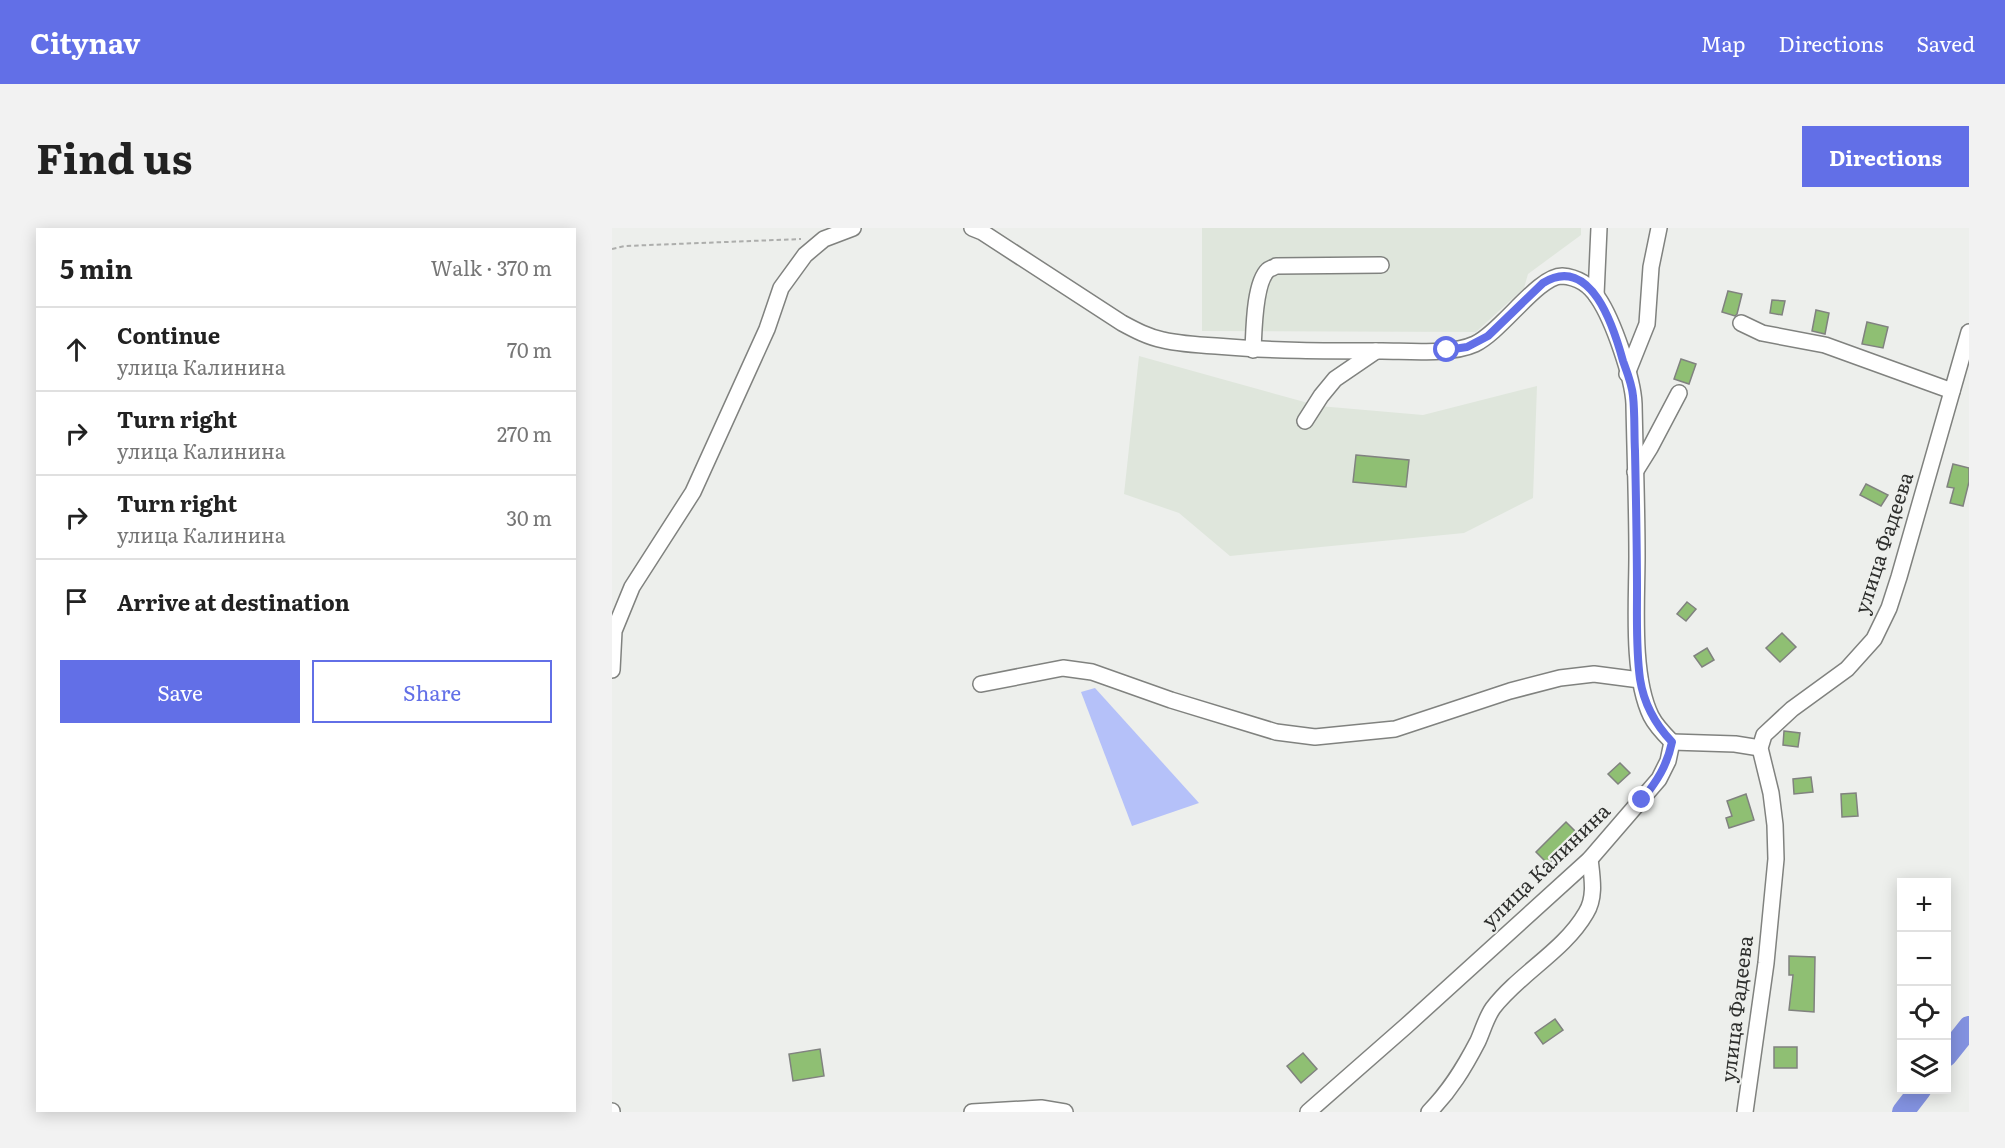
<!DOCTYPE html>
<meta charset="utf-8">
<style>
body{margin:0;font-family:Literata,serif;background:#f2f2f2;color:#222}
.controls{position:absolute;right:18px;bottom:18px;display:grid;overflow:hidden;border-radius:0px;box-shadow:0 3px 15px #0003}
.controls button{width:54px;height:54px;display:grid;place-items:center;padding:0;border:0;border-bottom:2px solid #e0e0e0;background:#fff;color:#222;font:30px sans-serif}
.stop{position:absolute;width:18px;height:18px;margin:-14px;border:4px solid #626fe7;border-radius:50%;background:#fff}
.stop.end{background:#626fe7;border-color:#fff;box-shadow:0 2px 6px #0008}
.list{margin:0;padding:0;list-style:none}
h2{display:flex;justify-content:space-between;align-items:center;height:78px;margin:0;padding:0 24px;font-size:26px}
h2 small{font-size:20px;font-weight:400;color:#767676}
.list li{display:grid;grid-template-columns:39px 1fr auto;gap:18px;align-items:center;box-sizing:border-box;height:84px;padding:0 24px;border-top:2px solid #e0e0e0}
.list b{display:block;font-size:22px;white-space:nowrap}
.list p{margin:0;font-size:20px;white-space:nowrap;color:#767676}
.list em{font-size:20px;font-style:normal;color:#767676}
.actions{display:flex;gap:12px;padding:18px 24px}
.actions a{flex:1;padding:14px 0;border:2px solid #626fe7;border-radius:0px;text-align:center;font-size:21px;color:#626fe7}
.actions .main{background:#626fe7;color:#fff}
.icon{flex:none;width:33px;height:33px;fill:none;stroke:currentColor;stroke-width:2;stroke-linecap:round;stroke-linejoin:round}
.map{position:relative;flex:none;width:1357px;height:884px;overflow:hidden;border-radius:0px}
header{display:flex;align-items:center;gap:36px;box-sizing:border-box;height:84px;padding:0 30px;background:#626fe7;color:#fff}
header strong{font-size:28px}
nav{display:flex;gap:33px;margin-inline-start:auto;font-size:21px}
.intro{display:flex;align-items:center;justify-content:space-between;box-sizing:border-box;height:144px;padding:0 36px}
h1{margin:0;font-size:42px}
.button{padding:15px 27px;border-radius:0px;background:#626fe7;color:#fff;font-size:21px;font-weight:700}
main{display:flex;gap:36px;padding:0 36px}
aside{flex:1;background:#fff;border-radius:0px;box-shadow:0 3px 15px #0003}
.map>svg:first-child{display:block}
.built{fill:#dfe6dc}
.green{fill:#b5c1f9}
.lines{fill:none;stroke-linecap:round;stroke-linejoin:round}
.river{stroke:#8392e0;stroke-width:22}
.building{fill:#8fbf73;stroke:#80827f;stroke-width:1.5}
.minor-casing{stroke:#80827f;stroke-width:18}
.path{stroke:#adaeac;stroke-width:2;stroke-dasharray:4.5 3;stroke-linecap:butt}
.minor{stroke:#fff;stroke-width:15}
.route{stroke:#626fe7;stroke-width:8}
.labels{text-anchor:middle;stroke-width:4.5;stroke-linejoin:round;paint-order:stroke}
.street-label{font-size:20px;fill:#2e2f2d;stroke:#edefec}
</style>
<header>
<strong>Citynav</strong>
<nav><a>Map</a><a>Directions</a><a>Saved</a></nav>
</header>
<div class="intro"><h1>Find us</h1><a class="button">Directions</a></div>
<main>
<aside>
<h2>5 min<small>Walk · 370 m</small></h2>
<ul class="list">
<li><svg class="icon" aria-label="ahead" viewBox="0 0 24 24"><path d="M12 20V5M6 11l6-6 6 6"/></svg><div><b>Continue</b><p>улица Калинина</p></div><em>70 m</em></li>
<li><svg class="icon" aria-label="right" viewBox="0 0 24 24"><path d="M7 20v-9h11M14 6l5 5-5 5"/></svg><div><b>Turn right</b><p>улица Калинина</p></div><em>270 m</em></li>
<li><svg class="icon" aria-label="right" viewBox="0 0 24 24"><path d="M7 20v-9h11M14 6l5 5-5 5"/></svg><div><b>Turn right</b><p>улица Калинина</p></div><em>30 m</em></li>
<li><svg class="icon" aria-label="arrive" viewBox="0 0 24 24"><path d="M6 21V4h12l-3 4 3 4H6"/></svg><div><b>Arrive at destination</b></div></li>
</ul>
<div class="actions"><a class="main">Save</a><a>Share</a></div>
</aside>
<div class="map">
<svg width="1357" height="884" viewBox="0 0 1357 884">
<rect width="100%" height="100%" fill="#edefec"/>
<g class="built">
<polygon points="590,0 969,0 969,7 916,46 912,60 864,104 590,103"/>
<polygon points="527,128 707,178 811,187 925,158 921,270 852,305 618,328 567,285 512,266"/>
</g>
<polygon class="green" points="483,460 587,575 520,598 469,464"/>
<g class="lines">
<g class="river">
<polyline points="1334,828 1357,799"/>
<polyline points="1291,884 1308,862"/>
</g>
</g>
<g class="building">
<polygon points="1116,63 1130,66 1125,86 1123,88 1110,84"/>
<polygon points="1160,72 1173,73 1170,87 1158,85"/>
<polygon points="1204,82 1217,85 1213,106 1200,103"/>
<polygon points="1255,94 1276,99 1271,120 1250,116"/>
<polygon points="1069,131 1084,136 1077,156 1062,151"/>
<polygon points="744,227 797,232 794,259 741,254"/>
<polygon points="1341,236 1357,240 1357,254 1351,278 1338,275 1342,260 1335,259"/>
<polygon points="1254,256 1276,267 1269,278 1248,267"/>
<polygon points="1075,374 1084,381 1074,393 1065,386"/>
<polygon points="1170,405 1184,419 1168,434 1154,420"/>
<polygon points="1095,420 1102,432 1090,439 1082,428"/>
<polygon points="1172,503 1188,505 1186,519 1171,517"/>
<polygon points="1008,535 1018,545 1006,556 996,546"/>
<polygon points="1199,549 1201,564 1182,566 1181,551"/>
<polygon points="1244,565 1246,588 1230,589 1229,566"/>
<polygon points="1134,566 1142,592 1117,600 1114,590 1120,588 1115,573"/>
<polygon points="954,594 967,607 936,636 924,624"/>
<polygon points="1177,728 1203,729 1202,784 1177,782 1181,747 1177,747"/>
<polygon points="943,791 951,802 931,816 923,805"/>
<rect x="1162" y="819" width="23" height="21"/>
<polygon points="208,821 212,848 181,853 177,826"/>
<polygon points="691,825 705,841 689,855 675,838"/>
</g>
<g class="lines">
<g class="minor-casing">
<g id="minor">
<path d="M360,0l10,4 140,91c13,7 26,14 41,17 17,4 35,5 53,6 55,5 111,5 166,5 26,0 69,4 93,-7 27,-13 63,-68 87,-68 15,1 28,9 36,22 15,22 35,80 36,106 1,51 3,101 3,152 0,45 -6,119 14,160 5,10 13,18 21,26"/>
<polyline points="984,67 987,0"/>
<polyline points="1129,95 1150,105 1213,117 1340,163"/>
<path d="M641,122c1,-19 1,-67 15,-80 1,-1 7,-3 8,-4l105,-1"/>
<polyline points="1015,146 1035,96 1039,39 1047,0"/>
<polyline points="693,193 709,168 723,151 764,123"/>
<polyline points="1023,244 1038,220 1067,165"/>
<polyline points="0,442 2,403 20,359 81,264 155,101 169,60 193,27 212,11 241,0"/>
<polyline points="369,456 451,440 480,444 559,472 664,504 703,509 783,501 898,463 948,450 982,446 1028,452"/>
<polyline points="1060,514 1123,516 1148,520"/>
<polyline points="0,883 0,884"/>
<polyline points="360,884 429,880 453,884"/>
<polyline points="696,884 794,798 978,631 1047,551 1056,533 1060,514"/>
<path d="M817,884c21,-21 35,-44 49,-71 5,-11 8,-23 15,-33 27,-35 71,-57 93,-95 10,-16 6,-36 4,-54"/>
<polyline points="1133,884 1154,735 1164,631 1163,597 1159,565 1148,520 1152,507 1180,481 1235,441 1262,411 1277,380 1287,349 1357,104"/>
</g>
</g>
<polyline class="path" points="0,21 13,18 189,11"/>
<use href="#minor" class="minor"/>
</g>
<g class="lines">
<path class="route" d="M835,122l20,-3 21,-11 55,-53c48,-30 71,45 80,78 4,11 9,23 10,35 2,18 1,37 2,55 1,47 2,94 2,141 0,29 -1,58 3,87 4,26 15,45 32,63 -5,24 -15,39 -30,58"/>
</g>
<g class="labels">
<g class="street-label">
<text transform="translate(1272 315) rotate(-72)" y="7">улица Фадеева</text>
<text transform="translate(934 638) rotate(-44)" y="7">улица Калинина</text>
<text transform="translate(1125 781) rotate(-83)" y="7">улица Фадеева</text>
</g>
</g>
</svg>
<div class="controls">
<button>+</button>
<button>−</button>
<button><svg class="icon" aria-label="locate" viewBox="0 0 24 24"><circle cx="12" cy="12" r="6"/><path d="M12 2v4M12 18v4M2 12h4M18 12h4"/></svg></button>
<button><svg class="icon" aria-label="layers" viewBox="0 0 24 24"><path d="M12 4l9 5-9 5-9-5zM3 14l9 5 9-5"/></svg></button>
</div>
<div class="stop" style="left:835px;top:122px"></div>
<div class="stop end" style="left:1030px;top:572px"></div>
</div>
</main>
